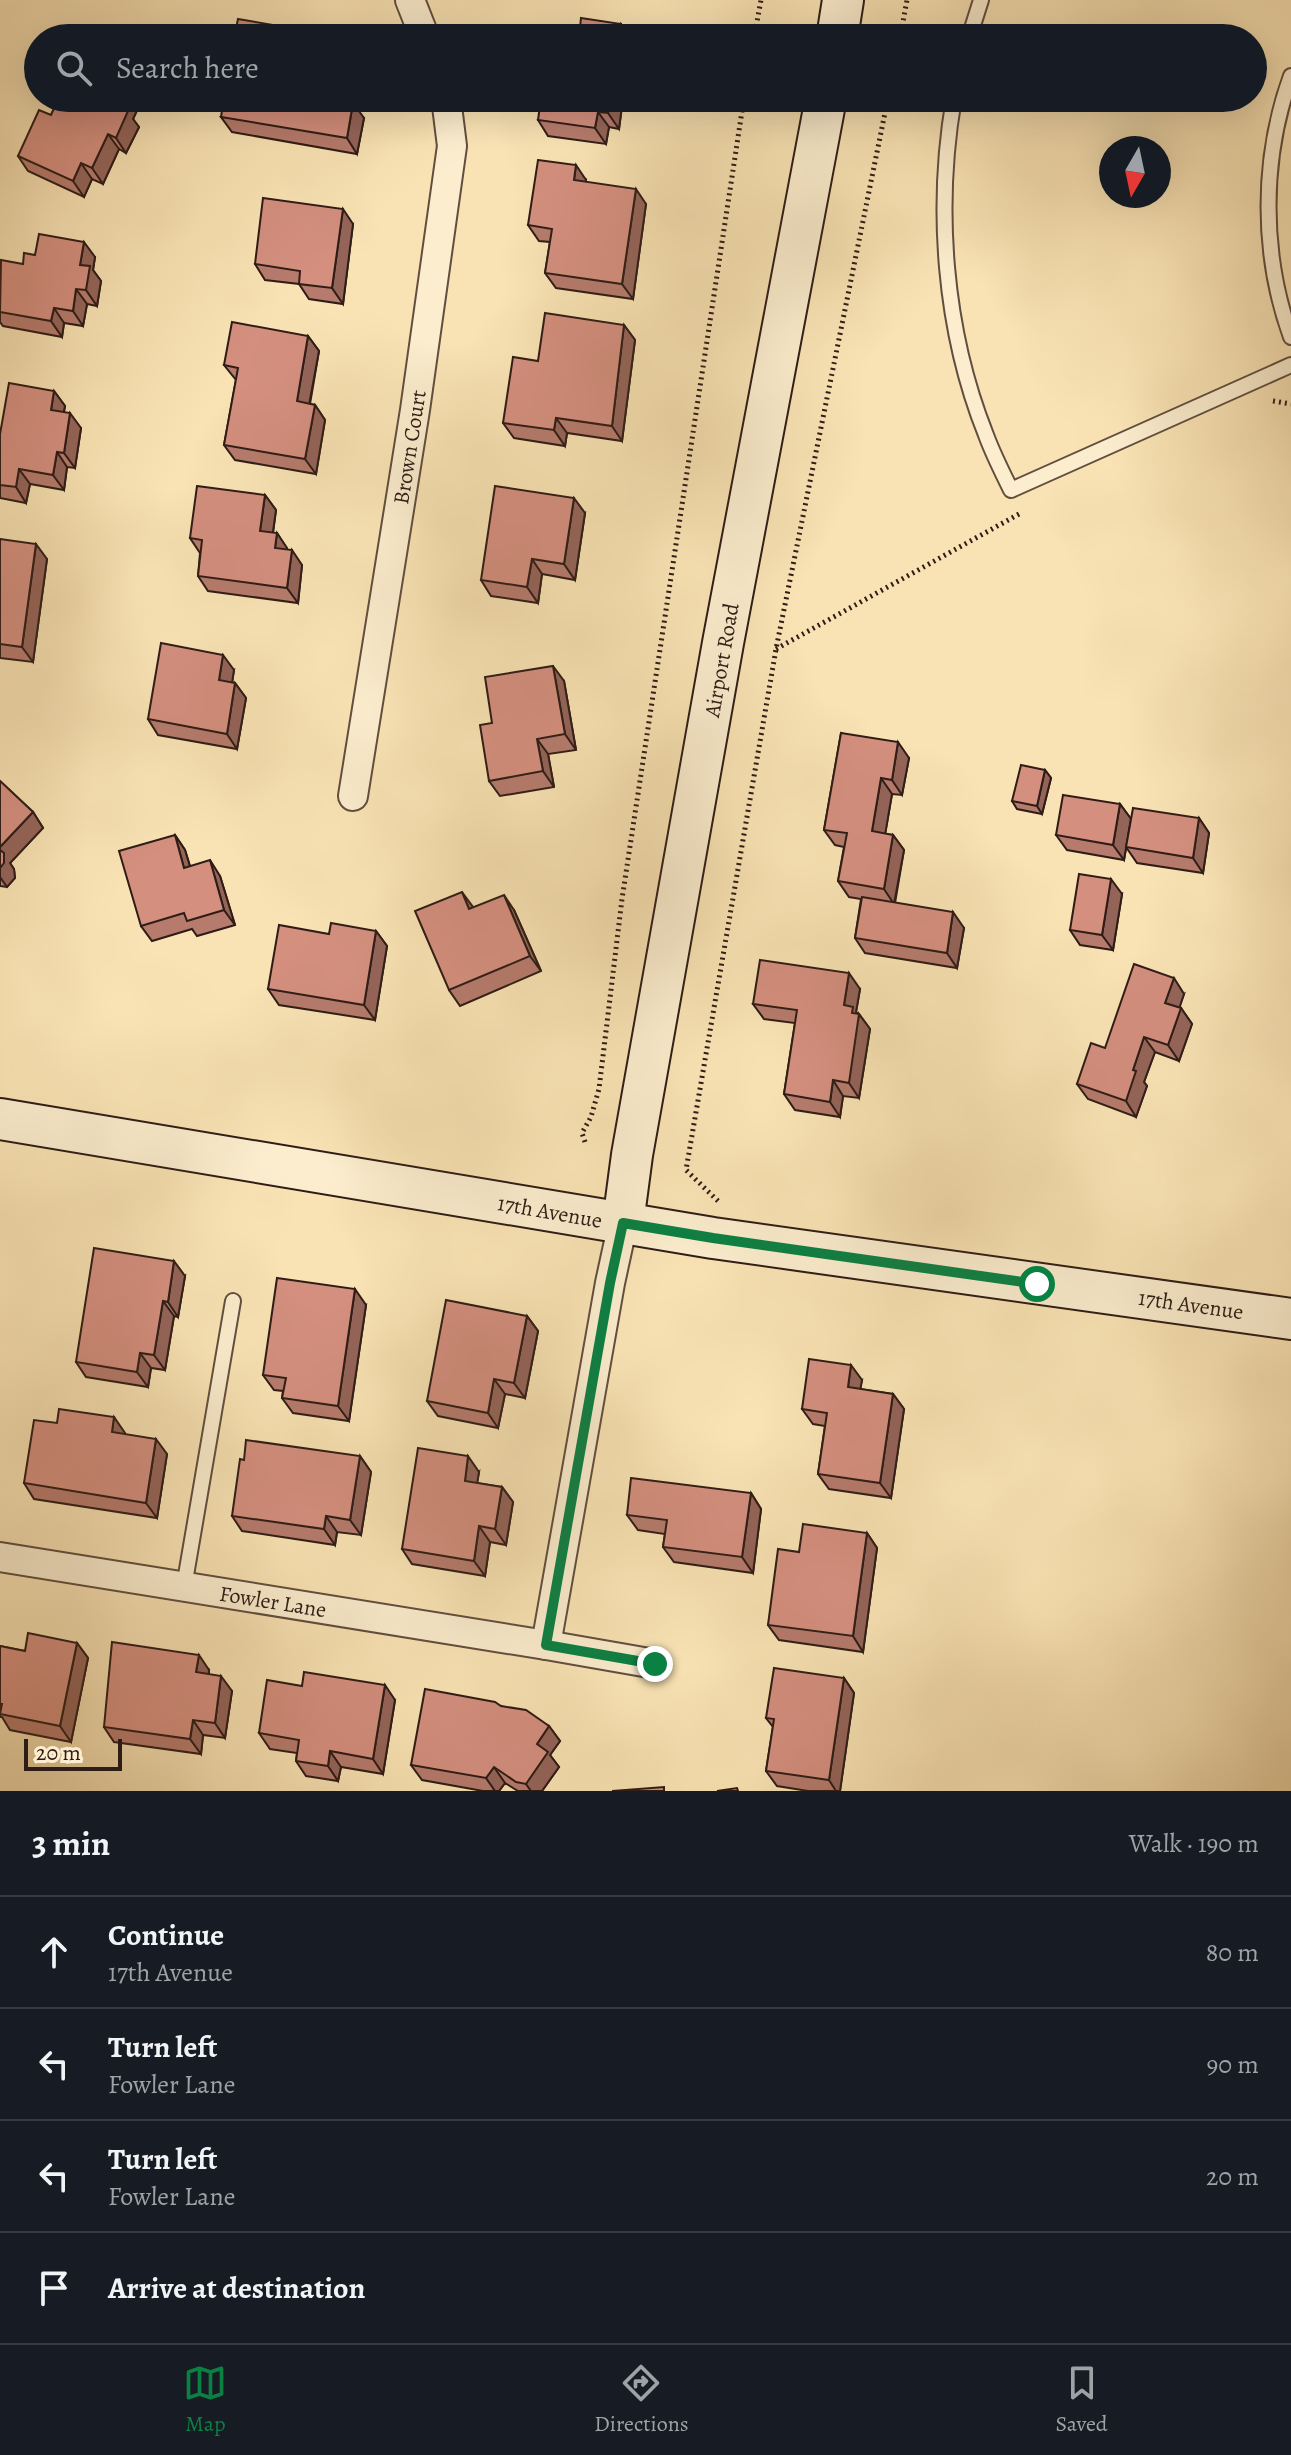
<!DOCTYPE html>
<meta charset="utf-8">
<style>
body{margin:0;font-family:Alegreya,serif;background:#20242c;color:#f1f3f6}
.compass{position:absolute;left:1099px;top:136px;width:72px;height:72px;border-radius:50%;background:#171b24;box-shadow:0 8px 32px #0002;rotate:189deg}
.scale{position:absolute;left:24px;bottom:20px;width:98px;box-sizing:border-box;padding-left:8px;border:4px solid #2e1c16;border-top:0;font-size:22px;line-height:28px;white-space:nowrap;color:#2e1c16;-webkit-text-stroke:6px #fbedce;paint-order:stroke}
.stop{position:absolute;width:24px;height:24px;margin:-18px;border:6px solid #0b8043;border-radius:50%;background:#fff}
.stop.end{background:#0b8043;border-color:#fff;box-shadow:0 2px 8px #0008}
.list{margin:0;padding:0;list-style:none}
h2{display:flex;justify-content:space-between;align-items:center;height:104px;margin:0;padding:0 32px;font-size:34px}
h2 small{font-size:26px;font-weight:400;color:#9ea1a6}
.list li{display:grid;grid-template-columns:52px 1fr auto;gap:24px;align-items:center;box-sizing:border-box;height:112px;padding:0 32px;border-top:2px solid #363941}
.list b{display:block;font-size:30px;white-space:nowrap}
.list p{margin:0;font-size:26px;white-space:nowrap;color:#9ea1a6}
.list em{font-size:26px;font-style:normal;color:#9ea1a6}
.icon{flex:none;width:44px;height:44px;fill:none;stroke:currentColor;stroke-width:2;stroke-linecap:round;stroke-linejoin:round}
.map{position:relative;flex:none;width:1291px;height:1791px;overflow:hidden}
.search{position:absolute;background:#171b24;box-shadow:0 8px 32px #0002;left:24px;right:24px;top:24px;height:88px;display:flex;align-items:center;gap:20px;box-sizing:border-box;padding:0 28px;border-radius:44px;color:#9ea1a6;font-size:30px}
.sheet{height:552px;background:#171b24}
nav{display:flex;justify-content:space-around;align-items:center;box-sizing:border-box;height:112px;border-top:2px solid #363941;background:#171b24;font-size:22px;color:#9ea1a6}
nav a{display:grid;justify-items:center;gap:4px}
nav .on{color:#0b8043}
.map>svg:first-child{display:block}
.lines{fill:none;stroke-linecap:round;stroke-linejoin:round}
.lane-casing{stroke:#614e3e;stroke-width:18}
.street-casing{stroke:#614e3e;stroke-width:32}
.secondary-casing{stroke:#2e1c16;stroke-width:44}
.path{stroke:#2e1c16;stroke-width:5;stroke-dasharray:2 4;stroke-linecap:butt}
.lane{stroke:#fbedce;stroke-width:14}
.street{stroke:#fbedce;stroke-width:28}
.secondary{stroke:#fbedce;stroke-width:40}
.wall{fill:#b67b6d;stroke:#2e1c16;stroke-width:2}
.shaded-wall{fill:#946459;stroke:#2e1c16;stroke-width:2}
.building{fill:#d48f7f;stroke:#2e1c16;stroke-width:2}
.route{stroke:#0b8043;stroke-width:10}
.labels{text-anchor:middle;stroke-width:6;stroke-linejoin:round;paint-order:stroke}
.street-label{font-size:22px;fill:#2e1c16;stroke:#fbedce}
</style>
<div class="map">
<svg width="1291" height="1791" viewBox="0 0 1291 1791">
<rect width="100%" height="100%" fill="#f9e3b4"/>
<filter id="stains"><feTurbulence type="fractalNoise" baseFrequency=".0025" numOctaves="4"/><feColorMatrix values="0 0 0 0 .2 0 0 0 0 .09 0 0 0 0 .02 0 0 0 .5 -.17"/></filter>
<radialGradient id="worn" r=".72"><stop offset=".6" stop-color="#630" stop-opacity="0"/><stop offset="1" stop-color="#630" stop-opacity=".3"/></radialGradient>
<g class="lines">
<g class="lane-casing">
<g id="lane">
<polyline points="969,38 981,0"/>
<path d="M1291,76c-30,83 -30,178 0,261"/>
<path d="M954,98c-19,110 -10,232 32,337 7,19 16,37 25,55l280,-125"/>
<polyline points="184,1587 233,1301"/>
</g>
</g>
<g class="street-casing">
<g id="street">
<polyline points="410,0 425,38"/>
<polyline points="353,796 415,410 452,146 446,98"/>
<polyline points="0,1557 546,1645 655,1664"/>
<polyline points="546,1645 610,1283 623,1223"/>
</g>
</g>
<g class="secondary-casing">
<g id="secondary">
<polyline points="837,38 843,0"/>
<polyline points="0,1119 713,1238 1291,1319"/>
<polyline points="623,1223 632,1155 723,643 826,98"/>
</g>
</g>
<g class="path">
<polyline points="754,38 761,0"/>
<polyline points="900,38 907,0"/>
<polyline points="1273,401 1291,404"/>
<polyline points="776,649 1019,514"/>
<polyline points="585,1142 582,1133 591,1117 599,1089 622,899 744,98"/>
<polyline points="718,1201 686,1170 776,649 888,98"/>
</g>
<use href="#lane" class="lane"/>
<use href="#street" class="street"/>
<use href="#secondary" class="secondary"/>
</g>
<g class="wall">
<polygon points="59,98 134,98 139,106 133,119 139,127 126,153 119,149 103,184 92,179 84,197 28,171 18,156 51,115"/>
<polygon points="623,98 619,129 609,127 606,144 548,136 538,120"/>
<polygon points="221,117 364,118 357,154 232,132"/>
<polygon points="586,180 586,182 646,204 633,299 556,288 545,273 550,242 539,241 528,225"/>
<polygon points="353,224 343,304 309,299 299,284 265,280 255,264"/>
<polygon points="35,255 95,257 93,270 101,281 97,306 87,304 83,326 64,323 62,337 3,326 0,322 0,265 23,264"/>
<polygon points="624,325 635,340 622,441 567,433 565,446 514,438 503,423 538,361"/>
<polygon points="308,336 319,351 310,404 315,405 325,420 316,474 235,460 224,445 236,380 224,365"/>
<polygon points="54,391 65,406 64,412 81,428 75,468 67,467 64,490 30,484 26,503 0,498 0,434"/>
<polygon points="265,495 276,510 273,533 277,533 287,549 302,565 298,603 208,591 198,576 200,553 190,538"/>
<polygon points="585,513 575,580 542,574 538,603 491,596 481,580"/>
<polygon points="0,539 47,559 33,662 0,658"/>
<polygon points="234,670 232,682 235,683 246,698 237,749 158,735 148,719"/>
<polygon points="564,681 576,750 548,754 554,787 500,796 489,781 492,723"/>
<polygon points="841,733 909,758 902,795 892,794 885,834 893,835 904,850 895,903 964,928 957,968 865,953 855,938 861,899 849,897 838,881 844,847 835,845 824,830"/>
<polygon points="1045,770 1051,778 1042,814 1017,809 1012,801"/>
<polygon points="0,781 33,812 43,828 10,863 14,869 15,878 7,887 0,886"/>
<polygon points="1120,804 1131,819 1124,860 1067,850 1056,835"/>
<polygon points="1199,818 1209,833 1203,873 1137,863 1126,847"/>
<polygon points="175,835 185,850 190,866 220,876 235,925 197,936 192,929 152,941 141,926"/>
<polygon points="1122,894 1113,950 1080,945 1070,930"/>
<polygon points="473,908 514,910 541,971 460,1006 449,990"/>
<polygon points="376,931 387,946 375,1020 279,1005 268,989 329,934"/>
<polygon points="860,989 856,1012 859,1014 870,1029 859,1098 843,1096 840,1117 795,1110 784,1094 795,1023 764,1019 753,1004"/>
<polygon points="1184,994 1179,1008 1181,1008 1192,1024 1179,1061 1155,1052 1144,1082 1147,1086 1136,1117 1088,1099 1077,1084 1105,1048"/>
<polygon points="185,1276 178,1317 174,1316 165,1370 151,1368 148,1387 86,1377 76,1362"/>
<polygon points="366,1305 349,1421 293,1413 282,1398 283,1391 274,1390 263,1375"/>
<polygon points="527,1316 538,1331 525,1398 505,1394 498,1428 438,1416 427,1401"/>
<polygon points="862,1380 860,1389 893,1394 904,1409 891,1498 829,1489 818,1474 825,1426 813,1424 802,1409"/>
<polygon points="114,1417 124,1434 167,1454 157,1518 34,1499 24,1483 57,1423"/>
<polygon points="360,1456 371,1472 361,1535 337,1532 335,1545 242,1531 232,1516"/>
<polygon points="479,1472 477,1483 502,1487 513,1502 506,1545 490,1542 485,1576 412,1564 402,1549"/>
<polygon points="751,1493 761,1509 753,1573 674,1562 663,1547 665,1534 638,1530 627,1515"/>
<polygon points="867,1533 877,1548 863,1652 779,1640 768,1625 799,1552"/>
<polygon points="77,1643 88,1658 71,1742 10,1730 2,1717 0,1717 0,1646 25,1651"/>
<polygon points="209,1670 209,1674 232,1691 225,1738 203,1735 201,1754 114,1742 104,1727"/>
<polygon points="844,1678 854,1693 840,1791 808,1791 777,1786 766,1771 773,1727 766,1718"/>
<polygon points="395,1700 383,1774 341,1767 338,1781 306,1776 296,1761 297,1753 270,1749 259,1733"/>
<polygon points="501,1706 549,1726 560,1741 550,1755 559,1767 542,1791 518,1791 505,1783 499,1791 483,1791 422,1780 411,1765"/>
</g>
<g class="shaded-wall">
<polygon points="621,24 631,38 619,38"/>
<polygon points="125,98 134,98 139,106 133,119 139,127 126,153 116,138 120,108"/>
<polygon points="611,98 623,98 619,129 608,113"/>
<polygon points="353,103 364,118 357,154 347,138"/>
<polygon points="598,112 609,127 606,144 595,128"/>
<polygon points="108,134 119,149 103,184 92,168"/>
<polygon points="81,163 92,179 84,197 73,181"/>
<polygon points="576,165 586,180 584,195 574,180"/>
<polygon points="636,189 646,204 633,299 622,284"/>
<polygon points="343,209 353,224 343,304 332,288"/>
<polygon points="84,242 95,257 93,270 101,281 97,306 86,290 80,265"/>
<polygon points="76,289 87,304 83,326 73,311"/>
<polygon points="54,308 64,323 62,337 51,321"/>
<polygon points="624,325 635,340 622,441 612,426"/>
<polygon points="308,336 319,351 307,416 297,401"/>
<polygon points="54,391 65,406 61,425 51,410"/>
<polygon points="315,405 325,420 316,474 305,459"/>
<polygon points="70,413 81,428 75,468 64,453"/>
<polygon points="556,418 567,433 565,446 554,430"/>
<polygon points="57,452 67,467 64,490 53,475"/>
<polygon points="19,469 30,484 26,503 16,487"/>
<polygon points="265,495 276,510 271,546 260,531"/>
<polygon points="574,498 585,513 575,580 564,564"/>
<polygon points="277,533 287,548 285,563 275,548"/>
<polygon points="36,544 47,559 33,662 22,647"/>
<polygon points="292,550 302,565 298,603 287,588"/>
<polygon points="532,559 542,574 538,603 527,587"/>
<polygon points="223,655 234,670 230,696 219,680"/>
<polygon points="553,666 564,681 576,750 565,734"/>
<polygon points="235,683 246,698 237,749 227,734"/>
<polygon points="537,739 548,754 554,787 543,771"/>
<polygon points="898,742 909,758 902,795 892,780"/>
<polygon points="1045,770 1051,778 1042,814 1037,806"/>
<polygon points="881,778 892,794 883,847 872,831"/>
<polygon points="1120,804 1131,819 1124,860 1113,845"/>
<polygon points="33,812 43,828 10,863 14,869 15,878 7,887 0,877 0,847"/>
<polygon points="1199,818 1209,833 1203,873 1193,858"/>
<polygon points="175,835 185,850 195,883 184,868"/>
<polygon points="893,835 904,850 894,904 884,889"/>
<polygon points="210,860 220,876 235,925 224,910"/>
<polygon points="1111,879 1122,894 1113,950 1102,935"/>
<polygon points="462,892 473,907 480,925 469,909"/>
<polygon points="504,895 514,910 541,971 530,956"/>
<polygon points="953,912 964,928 957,968 947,953"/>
<polygon points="376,931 387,946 375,1020 364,1005"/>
<polygon points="849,973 860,989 856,1012 859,1016 859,1014 870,1029 859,1098 849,1083 844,1005"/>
<polygon points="1174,978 1184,994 1176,1018 1165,1003"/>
<polygon points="1181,1008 1192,1024 1179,1061 1168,1045"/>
<polygon points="1144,1037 1155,1052 1144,1082 1147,1086 1136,1117 1126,1101 1133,1070"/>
<polygon points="833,1080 843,1096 840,1117 830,1102"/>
<polygon points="174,1261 185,1276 178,1317 168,1302"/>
<polygon points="355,1289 366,1305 349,1421 338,1406"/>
<polygon points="163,1301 174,1316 165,1370 154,1355"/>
<polygon points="527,1316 538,1331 525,1398 514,1383"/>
<polygon points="140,1353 151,1368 148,1387 137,1372"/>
<polygon points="851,1365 862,1380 858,1403 848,1387"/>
<polygon points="494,1379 505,1394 498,1428 488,1413"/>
<polygon points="893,1394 904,1409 891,1498 880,1483"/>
<polygon points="114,1417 125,1433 122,1447 112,1432"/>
<polygon points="156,1439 167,1454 157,1518 146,1503"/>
<polygon points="360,1456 371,1472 361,1535 350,1520"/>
<polygon points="468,1456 479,1472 475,1496 465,1481"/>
<polygon points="502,1487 513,1502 506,1545 495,1529"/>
<polygon points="751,1493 761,1509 753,1573 742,1557"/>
<polygon points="326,1516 337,1532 335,1545 324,1529"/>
<polygon points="479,1526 490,1542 485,1576 474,1561"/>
<polygon points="867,1533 877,1548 863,1652 853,1636"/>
<polygon points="77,1643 88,1658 71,1742 60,1726"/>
<polygon points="199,1655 209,1670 207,1688 196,1672"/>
<polygon points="221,1676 232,1691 225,1738 215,1723"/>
<polygon points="844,1678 854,1693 840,1791 836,1791 829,1780"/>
<polygon points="385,1685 395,1700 383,1774 373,1759"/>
<polygon points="193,1720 203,1735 201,1754 190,1739"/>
<polygon points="549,1726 560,1741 550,1755 559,1767 542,1791 531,1791 526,1784 537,1744"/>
<polygon points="330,1751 341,1767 338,1781 328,1766"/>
<polygon points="494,1767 505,1783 499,1791 495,1791 486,1778"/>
</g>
<g class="building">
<polygon points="581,18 621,24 619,38 538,38 539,31 579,37"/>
<polygon points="238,19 314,32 313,38 234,38"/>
<polygon points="59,98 125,98 120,108 128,111 116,138 108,134 92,168 81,163 73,181 18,156 39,110 51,115"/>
<polygon points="224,98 325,98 353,103 347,138 221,117"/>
<polygon points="541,98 611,98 608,113 598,112 595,128 538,120"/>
<polygon points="538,160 576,165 574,180 636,189 622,284 545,273 552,229 528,225"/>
<polygon points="263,198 343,209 332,288 299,284 300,271 255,264"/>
<polygon points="39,234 84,242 80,265 90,266 86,290 76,289 73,311 54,308 51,321 0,312 1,260 23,264 24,253 35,255"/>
<polygon points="545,313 624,325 612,426 556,418 554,430 503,423 513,357 538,361"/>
<polygon points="232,322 308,336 297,401 315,405 305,459 224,445 238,368 224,365"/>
<polygon points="9,383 54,391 51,410 70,413 64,453 57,452 53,475 19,469 16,487 0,485 0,434"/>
<polygon points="197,486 265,495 260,531 277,533 275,548 292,550 287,588 198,576 202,540 190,538"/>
<polygon points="495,486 574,498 564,564 532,559 527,587 481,580"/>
<polygon points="0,539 36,544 22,647 0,644"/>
<polygon points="161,643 223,655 219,680 235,683 227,734 148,719"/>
<polygon points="553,666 565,734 537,739 543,771 489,781 480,725 492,723 485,677"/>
<polygon points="841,733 898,742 892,780 881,778 872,831 893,835 884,889 838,881 847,833 824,830"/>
<polygon points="1021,765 1045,770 1037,806 1012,801"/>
<polygon points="0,781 33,812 0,847"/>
<polygon points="1063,795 1120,804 1113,845 1056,835"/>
<polygon points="1133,808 1199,818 1193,858 1126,847"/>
<polygon points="175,835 184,868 210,860 224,910 187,921 184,913 141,926 119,851"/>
<polygon points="0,850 4,853 4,863 0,868"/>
<polygon points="1079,874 1111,879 1102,935 1070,930"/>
<polygon points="462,892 469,909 504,895 530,956 449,990 415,911"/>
<polygon points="862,897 953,912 947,953 855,938"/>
<polygon points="331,923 376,931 364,1005 268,989 279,925 329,934"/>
<polygon points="760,960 849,973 844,1005 853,1007 852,1013 859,1014 849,1083 833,1080 830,1102 784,1094 797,1010 753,1004"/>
<polygon points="1134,964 1174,978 1165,1003 1181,1008 1168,1045 1144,1037 1133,1070 1136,1071 1126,1101 1077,1084 1091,1043 1105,1048"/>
<polygon points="94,1248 174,1261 168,1302 163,1301 154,1355 140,1353 137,1372 76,1362"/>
<polygon points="277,1278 355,1289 338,1406 282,1398 286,1378 263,1375"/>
<polygon points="446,1300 527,1316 514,1383 494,1379 488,1413 427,1401"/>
<polygon points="809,1359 851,1365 848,1387 893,1394 880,1483 818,1474 827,1413 802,1409"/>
<polygon points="59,1409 114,1417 112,1432 156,1439 146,1503 24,1483 34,1420 57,1423"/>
<polygon points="246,1440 360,1456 350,1520 326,1516 324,1529 232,1516 240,1459 244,1460"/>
<polygon points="418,1448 468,1456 465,1481 502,1487 495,1529 479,1526 474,1561 402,1549"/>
<polygon points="631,1478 751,1493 742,1557 663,1547 667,1520 627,1515"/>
<polygon points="803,1524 867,1533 853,1636 768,1625 778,1549 799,1552"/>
<polygon points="28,1633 77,1643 60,1726 0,1714 2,1704 0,1704 0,1646 25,1651"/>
<polygon points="112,1642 199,1655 196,1672 221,1676 215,1723 193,1720 190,1739 104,1727"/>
<polygon points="774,1668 844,1678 829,1780 766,1771 774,1719 766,1718"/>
<polygon points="304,1672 385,1685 373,1759 330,1751 328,1766 296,1761 299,1740 259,1733 267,1680 302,1686"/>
<polygon points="425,1689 495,1702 501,1706 526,1710 549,1726 537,1744 548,1752 526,1784 516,1782 494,1767 486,1778 411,1765"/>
<polygon points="664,1787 664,1791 612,1791"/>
<polygon points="737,1788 738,1791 717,1791"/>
</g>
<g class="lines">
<polyline class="route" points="655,1664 546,1645 610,1283 623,1223 713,1238 1037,1284"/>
</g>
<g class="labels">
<g class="street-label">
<text transform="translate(409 447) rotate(-81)" y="8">Brown Court</text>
<text transform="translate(721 660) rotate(-80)" y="8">Airport Road</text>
<text transform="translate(550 1211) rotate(10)" y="8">17th Avenue</text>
<text transform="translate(1191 1304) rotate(8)" y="8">17th Avenue</text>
<text transform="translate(273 1601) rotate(9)" y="8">Fowler Lane</text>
</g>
</g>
<rect width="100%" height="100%" filter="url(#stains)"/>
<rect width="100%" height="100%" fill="url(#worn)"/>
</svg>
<svg class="compass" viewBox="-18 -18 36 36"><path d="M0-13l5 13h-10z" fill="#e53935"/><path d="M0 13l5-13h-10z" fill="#9ea1a6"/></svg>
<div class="scale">20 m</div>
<div class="stop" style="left:1037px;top:1284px"></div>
<div class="stop end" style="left:655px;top:1664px"></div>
<div class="search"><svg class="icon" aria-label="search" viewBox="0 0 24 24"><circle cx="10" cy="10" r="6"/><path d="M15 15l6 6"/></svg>Search here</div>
</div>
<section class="sheet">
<h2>3 min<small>Walk · 190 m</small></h2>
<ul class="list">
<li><svg class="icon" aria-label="ahead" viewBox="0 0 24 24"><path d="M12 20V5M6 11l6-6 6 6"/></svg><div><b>Continue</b><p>17th Avenue</p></div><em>80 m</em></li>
<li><svg class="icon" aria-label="left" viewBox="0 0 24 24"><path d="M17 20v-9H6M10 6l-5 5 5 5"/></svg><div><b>Turn left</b><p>Fowler Lane</p></div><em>90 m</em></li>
<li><svg class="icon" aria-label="left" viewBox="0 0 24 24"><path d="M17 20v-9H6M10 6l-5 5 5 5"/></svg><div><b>Turn left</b><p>Fowler Lane</p></div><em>20 m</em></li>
<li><svg class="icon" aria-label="arrive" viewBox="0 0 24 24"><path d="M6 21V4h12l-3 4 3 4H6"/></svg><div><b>Arrive at destination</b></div></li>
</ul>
</section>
<nav>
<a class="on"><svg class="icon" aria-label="map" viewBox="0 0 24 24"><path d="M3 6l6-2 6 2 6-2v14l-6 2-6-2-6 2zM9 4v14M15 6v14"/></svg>Map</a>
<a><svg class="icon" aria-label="directions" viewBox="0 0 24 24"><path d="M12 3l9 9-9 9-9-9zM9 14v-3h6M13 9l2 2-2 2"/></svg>Directions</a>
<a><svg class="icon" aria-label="saved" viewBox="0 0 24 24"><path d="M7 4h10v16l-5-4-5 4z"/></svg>Saved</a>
</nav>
